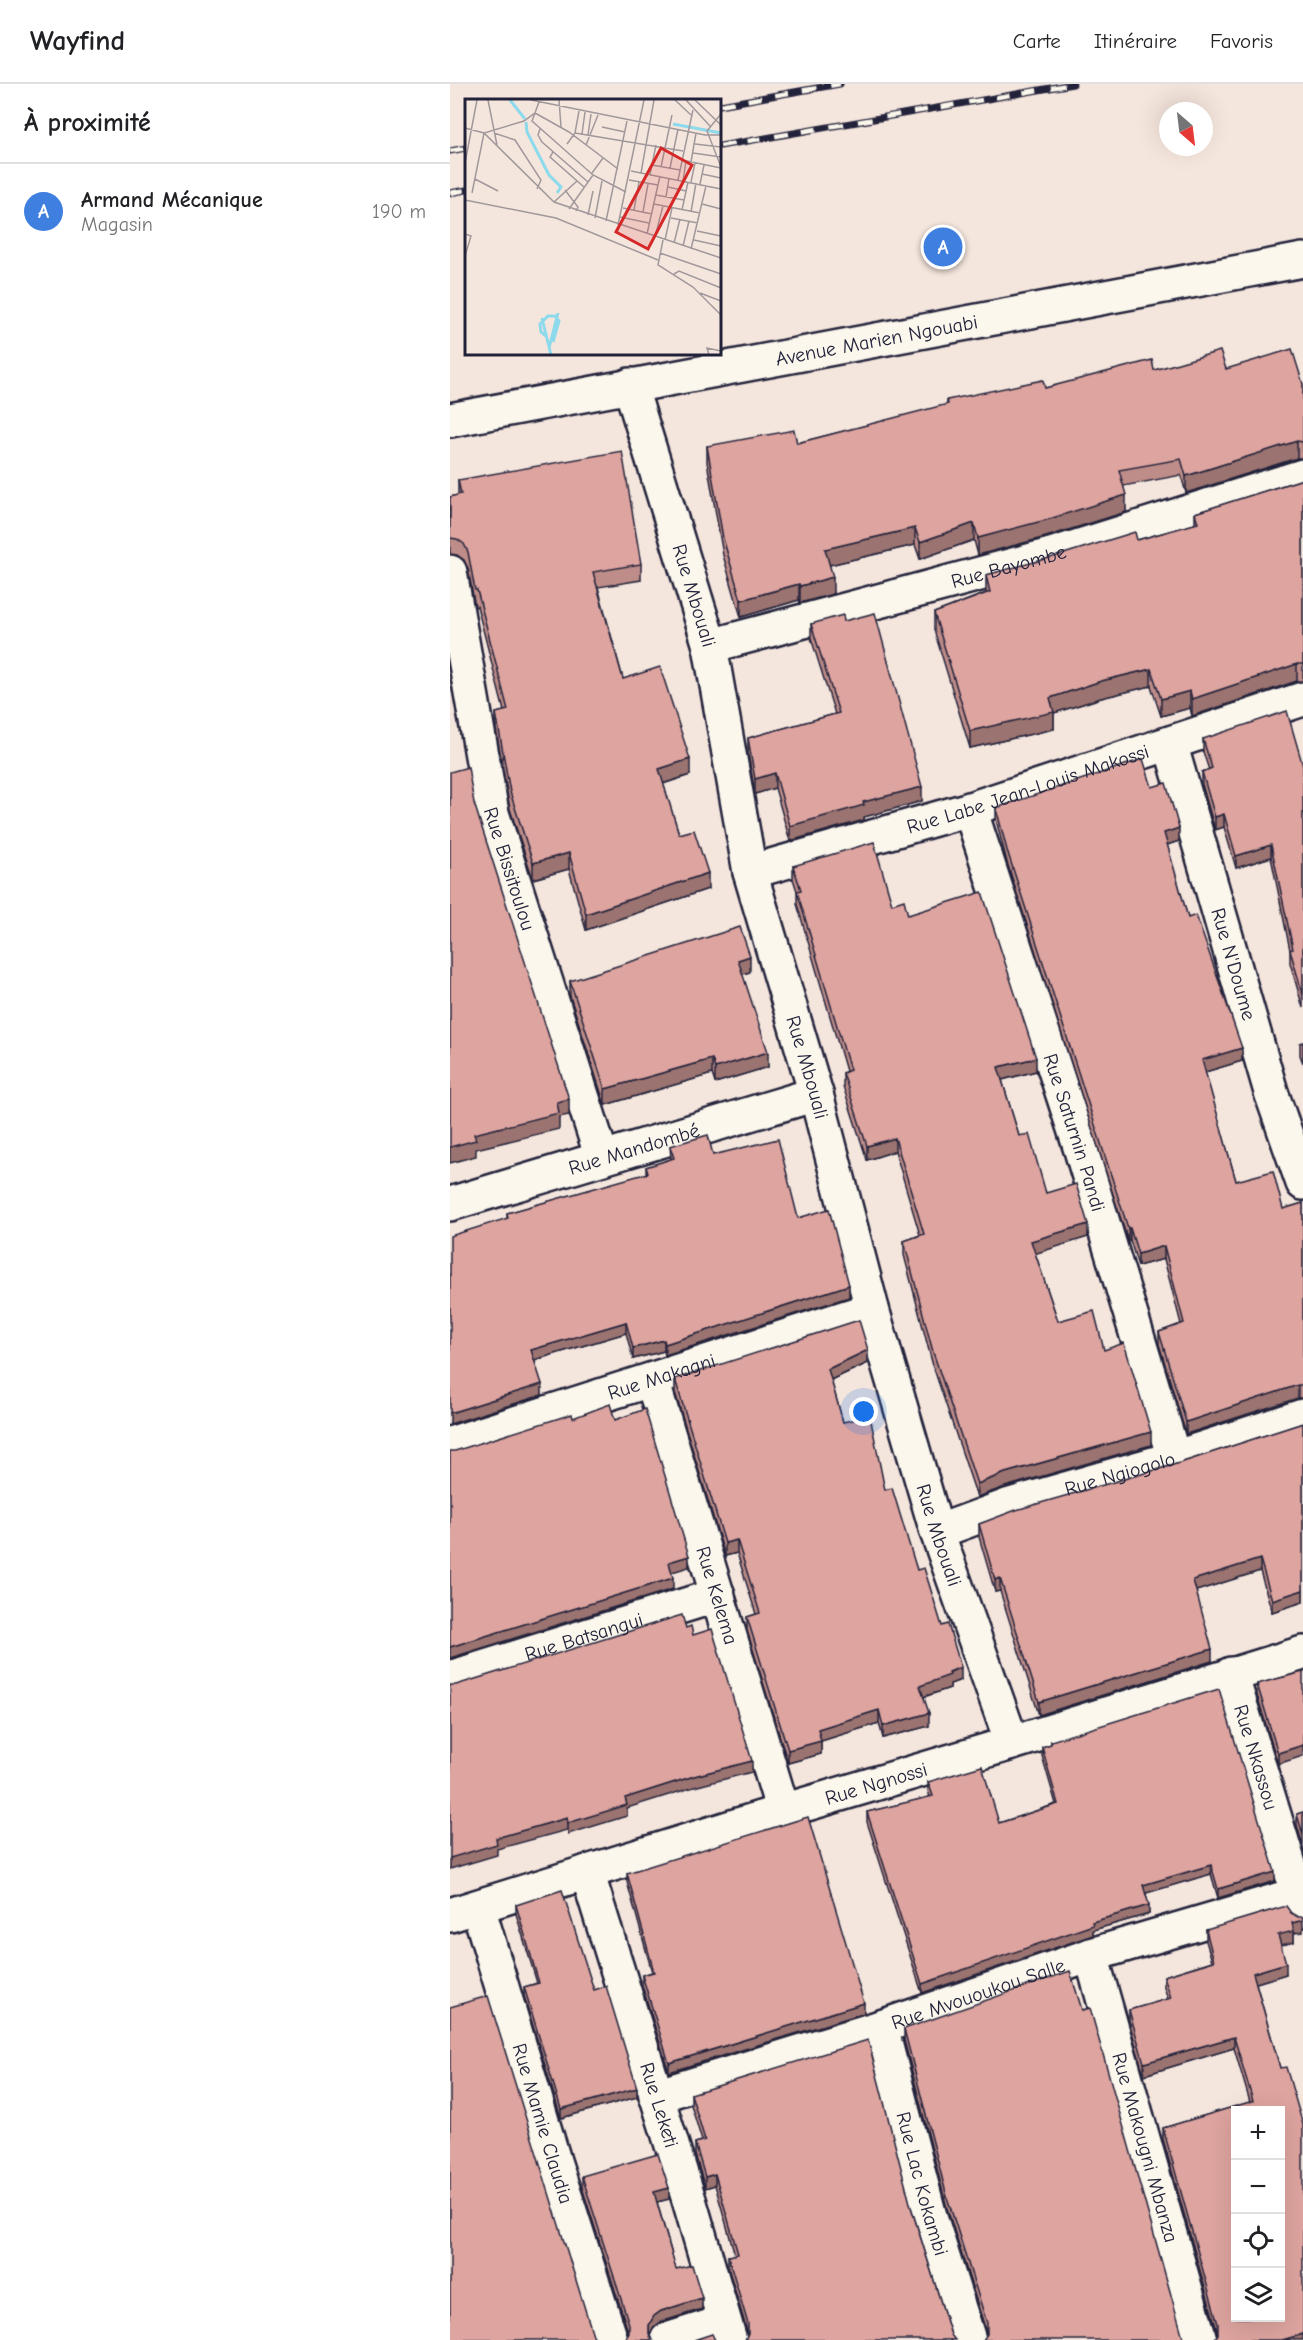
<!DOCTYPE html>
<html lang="fr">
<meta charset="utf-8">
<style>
body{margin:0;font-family:"Comic Neue",sans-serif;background:#f2f2f2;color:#202124}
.controls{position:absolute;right:18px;bottom:18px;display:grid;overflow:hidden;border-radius:0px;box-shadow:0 6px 24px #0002}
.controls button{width:54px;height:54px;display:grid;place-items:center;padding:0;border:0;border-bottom:2px solid #e0e0e0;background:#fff;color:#202124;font:30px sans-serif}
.compass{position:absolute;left:709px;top:18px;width:54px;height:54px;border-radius:50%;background:#fff;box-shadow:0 6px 24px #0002;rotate:152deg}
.you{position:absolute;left:414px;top:1328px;width:21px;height:21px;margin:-15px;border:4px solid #fff;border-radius:50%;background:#1a73e8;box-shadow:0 0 0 9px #1a73e833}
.badge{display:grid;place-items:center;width:39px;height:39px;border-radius:50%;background:#7c3aed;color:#fff;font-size:20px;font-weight:700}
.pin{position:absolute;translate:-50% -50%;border:3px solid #fff;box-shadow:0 2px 6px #0006}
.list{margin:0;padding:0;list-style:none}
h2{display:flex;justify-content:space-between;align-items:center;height:78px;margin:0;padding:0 24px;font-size:26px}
h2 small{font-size:20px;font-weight:400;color:#757577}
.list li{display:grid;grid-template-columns:39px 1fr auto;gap:18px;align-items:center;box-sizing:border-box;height:96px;padding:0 24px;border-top:2px solid #e0e0e0}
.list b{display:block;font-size:22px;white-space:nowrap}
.list p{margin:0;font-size:20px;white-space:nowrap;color:#757577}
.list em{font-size:20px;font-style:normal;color:#757577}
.icon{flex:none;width:33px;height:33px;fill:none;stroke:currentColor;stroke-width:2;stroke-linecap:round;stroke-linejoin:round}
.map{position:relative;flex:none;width:853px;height:2256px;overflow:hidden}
header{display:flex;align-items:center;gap:36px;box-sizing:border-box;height:84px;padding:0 30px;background:#fff;border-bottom:2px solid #e0e0e0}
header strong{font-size:28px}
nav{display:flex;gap:33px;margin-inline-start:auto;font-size:21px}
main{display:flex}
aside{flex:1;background:#fff}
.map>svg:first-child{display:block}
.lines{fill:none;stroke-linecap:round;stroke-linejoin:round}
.minor-casing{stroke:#22223b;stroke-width:38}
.tertiary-casing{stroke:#22223b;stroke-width:38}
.minor{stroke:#fbf7ec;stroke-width:33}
.tertiary{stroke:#fbf7ec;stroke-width:33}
.rail-casing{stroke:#22223b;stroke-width:7}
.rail{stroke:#fbf7ec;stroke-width:4.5;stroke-dasharray:14;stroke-linecap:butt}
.wall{fill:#bf8d89;stroke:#22223b;stroke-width:1.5}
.shaded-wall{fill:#9b736f;stroke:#22223b;stroke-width:1.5}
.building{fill:#dea49f;stroke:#22223b;stroke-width:1.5;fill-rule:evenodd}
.labels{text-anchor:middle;stroke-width:5;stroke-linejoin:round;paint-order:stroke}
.street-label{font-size:20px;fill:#22223b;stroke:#fbf7ec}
.inset-river{fill:none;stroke:#8ddaec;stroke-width:3}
.inset-road{fill:none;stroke:#a1989c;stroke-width:1.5}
.view{fill:#d62828;fill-opacity:0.15;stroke:#d62828;stroke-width:3}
.inset-edge{fill:none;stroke:#22223b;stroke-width:3}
</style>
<header>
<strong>Wayfind</strong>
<nav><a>Carte</a><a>Itinéraire</a><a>Favoris</a></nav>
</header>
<main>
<aside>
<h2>À proximité<small></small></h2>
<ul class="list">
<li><span class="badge" style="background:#3f7fe0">A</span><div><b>Armand Mécanique</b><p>Magasin</p></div><em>190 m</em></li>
</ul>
</aside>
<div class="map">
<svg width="853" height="2256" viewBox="0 0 853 2256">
<rect width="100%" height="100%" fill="#f5e6dd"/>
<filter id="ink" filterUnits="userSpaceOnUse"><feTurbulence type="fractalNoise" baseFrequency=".0167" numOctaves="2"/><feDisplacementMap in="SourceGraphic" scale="12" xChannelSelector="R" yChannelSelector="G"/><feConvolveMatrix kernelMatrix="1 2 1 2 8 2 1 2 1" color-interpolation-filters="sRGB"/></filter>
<g filter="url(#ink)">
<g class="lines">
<g class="minor-casing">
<g id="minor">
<path id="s1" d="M180,301l80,261 40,226 66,222 56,215 65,223 75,211"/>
<path id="s2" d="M0,488l42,241 110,345"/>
<path id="s3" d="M260,562l341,-91 252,-79"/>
<path id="s4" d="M720,659l101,349 32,91"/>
<path id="s5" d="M520,725l111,341 93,308"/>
<path id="s6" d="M300,788l220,-63 333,-110"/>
<path id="s7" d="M0,1120l366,-110"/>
<path id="s8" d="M202,1296l131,431"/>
<path id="s9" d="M0,1360l422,-135"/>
<path id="s10" d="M487,1448l73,-27 164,-47 129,-42"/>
<path id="s11" d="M781,1590l72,236"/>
<path id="s12" d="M0,1594l268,-83"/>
<path id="s13" d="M137,1788l103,331 40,137"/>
<path id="s14" d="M28,1823l76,254 57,179"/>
<path id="s15" d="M0,1831l333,-104 229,-68 291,-90"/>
<path id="s16" d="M641,1871l109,385"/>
<path id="s17" d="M431,1943l48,186 40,127"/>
<path id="s18" d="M206,2012l225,-69 210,-72 207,-61"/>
<polyline points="217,2256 274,2238"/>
</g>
</g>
<g class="tertiary-casing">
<g id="tertiary">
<path id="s19" d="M0,336l853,-160"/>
</g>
</g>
<use href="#minor" class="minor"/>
<use href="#tertiary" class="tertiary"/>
<g class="rail-casing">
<g id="rail">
<polyline points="270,21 390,0"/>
<polyline points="270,62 623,0"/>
<polyline points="0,67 16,64"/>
<polyline points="0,109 16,106"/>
</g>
</g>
<use href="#rail" class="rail"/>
</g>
<g class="wall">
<polygon points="776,285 853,300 853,374 847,374 736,409 731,391 673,402 676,428 596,453 528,471 524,456 470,475 465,461 379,481 383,510 350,519 349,516 291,533 273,471 257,378 257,362 347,359 497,321 497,316 595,304 704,286"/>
<polygon points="853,395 853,597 847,597 742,632 740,624 711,632 701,602 651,614 604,629 604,645 520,664 484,546 484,529 536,509 536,491 687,456 745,440 745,429"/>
<polygon points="8,396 191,480 191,496 148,503 173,595 240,691 213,700 229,750 258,805 136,846 119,785 83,795 60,725 46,645 46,629 54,627 27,522 25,523 18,484 14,476 7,471 0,470 0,413 8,411"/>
<polygon points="394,537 472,717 414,733 414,736 340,757 325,704 305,710 298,669 298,654 385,630 361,554 361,540"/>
<polygon points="753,655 853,682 853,924 840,879 840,866 821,773 786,784 774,743 765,746 752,700 752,688 759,686 753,668"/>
<polygon points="702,703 729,757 717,761 738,834 792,977 755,988 786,1097 833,1125 853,1119 853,1314 848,1314 736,1350 709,1260 709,1248 731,1240 714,1175 688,1182 680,1156 678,1157 557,778 546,736 546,724"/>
<polygon points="343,782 442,820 458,831 586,987 552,996 569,1052 596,1109 638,1153 585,1169 608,1237 654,1266 701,1361 555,1403 527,1413 483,1282 454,1171 454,1157 470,1151 445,1067 417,1076 393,1002 393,989 396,987 347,820 347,807 343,795"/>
<polygon points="300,888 292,890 318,983 265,999 262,990 155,1021 120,912 120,897"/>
<polygon points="853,958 853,979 850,971 850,959"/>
<polygon points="220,1062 263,1071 348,1134 399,1213 215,1271 214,1267 183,1275 176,1249 85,1276 92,1311 0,1340 57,1134 57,1129 196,1090 196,1083 221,1075"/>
<polygon points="418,1279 381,1296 393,1338 435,1406 467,1486 492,1542 511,1596 500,1600 500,1604 474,1613 479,1642 433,1654 429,1639 371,1657 371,1670 338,1679 297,1546 297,1533 306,1530 287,1469 275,1472 225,1308 225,1295"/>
<polygon points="853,1339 853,1518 822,1528 810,1487 746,1507 762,1577 589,1631 550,1507 545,1508 529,1453 529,1440 730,1379"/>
<polygon points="853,1588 828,1680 807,1611 807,1600"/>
<polygon points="601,1657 825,1797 768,1814 761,1790 696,1809 699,1830 643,1846 643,1851 472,1909 417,1738 417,1728 480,1713 478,1707 478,1698 549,1739 606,1720 592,1672 592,1663 601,1660"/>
<polygon points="853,1728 853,1762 847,1741 847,1730"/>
<polygon points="177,1789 414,1929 219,1988 192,1901 192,1891 202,1888 177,1798"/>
<polygon points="66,1821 144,1906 187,2013 111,2034 74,1912 74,1903 87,1899 66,1830"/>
<polygon points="756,1846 844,1849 844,1858 831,1861 836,1890 806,1899 830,1984 852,2041 768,2250 713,2055 713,2044 800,2018 784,1964 694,1991 679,1937 679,1926 718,1915 714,1903 714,1892 762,1877 756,1857"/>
<polygon points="454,1945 732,2250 537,2250 497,2124 454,1956"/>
<polygon points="241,2010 461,2123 501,2251 298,2250 278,2183 278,2172 285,2171 265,2101 255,2104 245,2070 245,2059 252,2057 241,2021"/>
<polygon points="132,2092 219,2115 207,2118 226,2185 252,2225 211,2238 204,2243 199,2251 179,2250 132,2103"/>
</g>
<g class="shaded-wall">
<polygon points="847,357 847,374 736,409 736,392"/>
<polygon points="676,411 676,428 596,453 528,471 528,454"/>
<polygon points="524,439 524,456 470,475 470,458"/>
<polygon points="465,444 465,461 375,482 375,465"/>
<polygon points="383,493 383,510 350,519 350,502"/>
<polygon points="349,500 349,516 291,533 291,516"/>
<polygon points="847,580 847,597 742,632 742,615"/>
<polygon points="701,585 701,602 651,614 604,629 604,645 520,664 520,647 600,614 651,597"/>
<polygon points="740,607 740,624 711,632 711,615"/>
<polygon points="240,675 240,691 209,701 209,685"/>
<polygon points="325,689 325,704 305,710 305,695"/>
<polygon points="472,703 472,717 414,733 414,736 340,757 340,742 413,718"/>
<polygon points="774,730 774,743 765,746 765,733"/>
<polygon points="729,744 729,757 714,762 714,749"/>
<polygon points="821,761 821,773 786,784 786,772"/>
<polygon points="119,769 119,785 83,795 83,779"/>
<polygon points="258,789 258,805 136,846 136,830"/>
<polygon points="300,872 300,888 288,891 288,876"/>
<polygon points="792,964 792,977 752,989 752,976"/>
<polygon points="318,968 318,983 265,999 265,984"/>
<polygon points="586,974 586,987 548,997 548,983"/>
<polygon points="262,975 262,990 155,1021 155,1005"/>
<polygon points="119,1015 119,1031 109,1033 109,1045 26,1065 26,1072 0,1079 0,1063 24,1050 107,1018"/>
<polygon points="445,1054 445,1067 417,1076 417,1062"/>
<polygon points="638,1140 638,1153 581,1171 581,1157"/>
<polygon points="678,1144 680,1144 680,1156 678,1157"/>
<polygon points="714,1162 714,1175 688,1182 688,1170"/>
<polygon points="399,1201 399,1213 215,1271 215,1260"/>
<polygon points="176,1238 176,1249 81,1277 81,1266"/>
<polygon points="214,1256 214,1267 183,1275 183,1264"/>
<polygon points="418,1266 418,1279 378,1297 378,1285"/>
<polygon points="92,1300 92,1311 0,1340 0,1329"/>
<polygon points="848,1301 848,1314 736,1350 736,1338"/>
<polygon points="701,1348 701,1361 555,1403 527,1413 527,1400 555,1389"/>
<polygon points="287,1456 287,1469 275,1472 275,1459"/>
<polygon points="239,1472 239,1483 219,1489 219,1478"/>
<polygon points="810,1475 810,1487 743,1508 743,1496"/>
<polygon points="223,1494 223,1505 0,1574 0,1563"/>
<polygon points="550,1494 550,1507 545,1508 545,1496"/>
<polygon points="853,1506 853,1518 822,1528 822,1516"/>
<polygon points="762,1565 762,1577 589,1631 589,1618"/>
<polygon points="511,1583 511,1596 500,1600 500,1604 470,1614 470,1602"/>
<polygon points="429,1626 429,1639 368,1658 368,1645"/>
<polygon points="479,1629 479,1642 433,1654 433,1642"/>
<polygon points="371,1657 371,1670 338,1679 338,1666"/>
<polygon points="853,1661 853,1672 828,1680 828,1669"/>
<polygon points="302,1677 302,1688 244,1703 177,1724 177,1732 118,1750 118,1739 175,1714 244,1692"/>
<polygon points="117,1734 117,1746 47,1765 47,1771 0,1785 0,1774 46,1754"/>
<polygon points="761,1781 761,1790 693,1810 693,1801"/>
<polygon points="825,1788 825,1797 768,1814 768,1805"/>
<polygon points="699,1821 699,1830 643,1846 643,1851 472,1909 472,1900 642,1838"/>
<polygon points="853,1836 853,1848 844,1849 844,1858 828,1862 828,1851 842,1839"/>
<polygon points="836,1879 836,1890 803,1900 803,1889"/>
<polygon points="414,1919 414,1929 219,1988 219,1979"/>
<polygon points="784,1953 784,1964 694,1991 694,1979"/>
<polygon points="187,2004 187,2013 111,2034 111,2025"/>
<polygon points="265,2090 265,2101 255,2104 255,2093"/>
<polygon points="219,2104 219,2115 204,2119 204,2108"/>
<polygon points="252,2214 252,2225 211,2238 204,2243 199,2253 199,2241 204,2232 211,2227"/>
<polygon points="853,2250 853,2256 832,2256"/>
</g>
<g class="building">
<polygon points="842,265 853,300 853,358 847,357 736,392 731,375 669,386 676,411 596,436 528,454 524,439 470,458 465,444 375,465 383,493 350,502 349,500 291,516 273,454 257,362 344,346 347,359 498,320 497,316 593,296 595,304 702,276 704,286 770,267 776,285"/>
<polygon points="172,367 191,480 143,488 173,595 210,583 240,675 209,685 229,750 244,746 258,789 136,830 119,769 83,779 60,708 46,629 58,626 27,506 25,506 18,468 14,460 7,455 0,454 0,413 11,410 8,396"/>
<polygon points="853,395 853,580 847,580 742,615 740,607 711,615 701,585 651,597 600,614 604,628 520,647 484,529 540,508 536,491 607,472 685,448 687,456 748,439 745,429"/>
<polygon points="425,529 472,703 413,718 414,721 340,742 325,689 305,695 298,654 389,629 361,540 393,531 394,537"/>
<polygon points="837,627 853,682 853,911 840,866 843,865 821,761 786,772 774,730 765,733 752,688 762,684 753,655"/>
<polygon points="693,675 702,703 716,699 729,744 714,749 738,834 746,831 792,964 752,976 786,1097 823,1087 833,1125 853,1119 853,1301 848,1301 736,1338 709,1248 734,1239 714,1162 688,1170 680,1144 678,1144 557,766 546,724"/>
<polygon points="18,683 24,719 119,1015 107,1018 109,1029 24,1050 26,1056 0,1063 0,688"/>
<polygon points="424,758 442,820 454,816 458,831 532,808 586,974 548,983 569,1052 579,1050 596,1109 626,1100 638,1140 581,1157 608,1237 644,1227 654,1266 674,1259 701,1348 555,1389 527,1400 483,1268 454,1157 474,1150 445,1054 417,1062 393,989 400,986 347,807 351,806 343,782"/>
<polygon points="290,843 300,872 288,876 318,968 265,984 262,975 155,1005 120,897"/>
<polygon points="258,1051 263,1071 328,1055 348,1134 379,1125 399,1201 215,1260 214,1256 183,1264 176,1238 81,1266 92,1300 0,1329 0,1152 58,1134 57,1129 198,1089 196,1083 224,1074 220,1062"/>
<polygon points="409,1236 418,1266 378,1285 393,1338 420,1332 435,1406 442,1404 467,1486 474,1484 492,1542 498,1540 511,1583 499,1588 500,1591 470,1602 479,1629 433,1642 429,1626 368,1645 371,1657 338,1666 297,1533 310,1529 287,1456 275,1459 225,1295"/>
<polygon points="160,1320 165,1336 195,1325 239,1472 219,1478 223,1494 0,1563 0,1367 5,1367 122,1330 123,1334"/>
<polygon points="853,1339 853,1506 822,1516 810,1475 743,1496 762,1565 589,1618 550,1494 545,1496 529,1440 566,1426 730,1379"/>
<polygon points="232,1531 236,1544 241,1542 243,1551 262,1545 302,1677 244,1692 175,1714 177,1721 118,1739 117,1734 46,1754 47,1760 0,1774 0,1601 6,1601"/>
<polygon points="853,1588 853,1661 828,1669 807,1600"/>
<polygon points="769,1605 825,1788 768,1805 761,1781 693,1801 699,1821 642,1838 643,1841 472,1900 417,1728 483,1712 478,1698 532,1682 549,1739 608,1720 592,1663 601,1660 601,1657"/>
<polygon points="853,1728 853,1751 847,1730"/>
<polygon points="358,1733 414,1919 219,1979 192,1891 204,1888 177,1789"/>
<polygon points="112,1806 144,1906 156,1902 187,2004 111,2025 74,1903 89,1899 66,1821"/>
<path d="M836,1822l5,7 7,4h5v3l-11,3 2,8 -16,4 8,28 -33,10 27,95 6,-1 17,58v209l-21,6h-68l4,-6v-10l-55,-196 90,-27 -19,-64 -90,26 -15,-53 42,-12 -7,-22 50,-15 -8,-31zM786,2026h45v208h-45z"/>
<polygon points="620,1887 632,1926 640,1924 732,2250 735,2256 533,2256 537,2250 537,2239 497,2113 454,1945"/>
<polygon points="38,1912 143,2251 147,2256 0,2256 0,1923"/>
<polygon points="418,1956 461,2123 501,2251 505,2256 295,2256 298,2249 298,2240 278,2172 288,2170 265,2090 255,2093 245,2059 255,2056 241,2010"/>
<polygon points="208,2070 219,2104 204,2108 226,2185 242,2181 252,2214 211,2227 204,2232 199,2241 199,2251 203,2256 175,2256 179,2249 179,2240 132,2092"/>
<polygon points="262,2250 265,2256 244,2256"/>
</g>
</g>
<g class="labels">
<g class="street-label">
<text dy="7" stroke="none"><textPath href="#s19" startOffset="434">Avenue Marien Ngouabi</textPath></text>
<text dy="7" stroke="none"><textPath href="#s3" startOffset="309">Rue Bayombe</textPath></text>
<text dy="7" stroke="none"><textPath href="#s1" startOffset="220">Rue Mbouali</textPath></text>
<text dy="7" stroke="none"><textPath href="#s6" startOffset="290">Rue Labe Jean-Louis Makossi</textPath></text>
<text dy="7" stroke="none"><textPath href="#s2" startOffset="303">Rue Bissitoulou</textPath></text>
<text dy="7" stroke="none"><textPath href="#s4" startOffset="230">Rue N'Doume</textPath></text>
<text dy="7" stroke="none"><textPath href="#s1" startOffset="706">Rue Mbouali</textPath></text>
<text dy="7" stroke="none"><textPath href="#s5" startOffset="340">Rue Saturnin Pandi</textPath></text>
<text dy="7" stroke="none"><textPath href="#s7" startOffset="192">Rue Mandombé</textPath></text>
<text dy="7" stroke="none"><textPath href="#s9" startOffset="222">Rue Makagni</textPath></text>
<text dy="7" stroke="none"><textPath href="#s10" startOffset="192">Rue Ngiogolo</textPath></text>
<text dy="7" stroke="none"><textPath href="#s1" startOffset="1192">Rue Mbouali</textPath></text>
<text dy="7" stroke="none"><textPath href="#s8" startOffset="225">Rue Kelema</textPath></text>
<text dy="7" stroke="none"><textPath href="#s12" startOffset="140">Rue Batsangui</textPath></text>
<text dy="7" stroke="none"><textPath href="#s11" startOffset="87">Rue Nkassou</textPath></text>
<text dy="7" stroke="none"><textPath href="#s15" startOffset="446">Rue Ngnossi</textPath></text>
<text dy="7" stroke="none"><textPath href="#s18" startOffset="338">Rue Mvououkou Salle</textPath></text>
<text dy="7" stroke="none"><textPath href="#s13" startOffset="244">Rue Leketi</textPath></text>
<text dy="7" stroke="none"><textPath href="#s14" startOffset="226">Rue Mamie Claudia</textPath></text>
<text dy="7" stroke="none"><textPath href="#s16" startOffset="200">Rue Makougni Mbanza</textPath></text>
<text dy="7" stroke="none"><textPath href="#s17" startOffset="162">Rue Lac Kokambi</textPath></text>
</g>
</g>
<g transform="translate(15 15)">
<rect width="256" height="256" fill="#f5e6dd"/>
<path class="inset-river" d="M45,1l15,19M61,23l1,10 22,43 12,12 -4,6M208,25l48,9M77,219l9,37M81,237l-5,-4 -1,-8 8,-8h7l4,5 -6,21M84,249l9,-35"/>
<path class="inset-road" d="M23,1l9,45M66,1l174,35h16M94,1l2,27M210,1l16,15M221,1l24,26M230,1l26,25M74,3l-7,19 61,54 33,17M256,15l-14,17 14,36M137,28l23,5M0,29l19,5 70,69 167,56M75,30l-2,6 4,7 46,40M29,34l21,7 26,40 -4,9M110,34l108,18M117,35l3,-22M123,36l3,-21M102,45l8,-11 4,-22M230,45l26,3M121,46l12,-30M88,53l-3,5 34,30M228,54l28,4M217,61l39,8M226,63l5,-29M0,64l12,-63M187,66l28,5M196,68l11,-52M205,69l8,-39M166,72l90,18M127,74l11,-15M176,74l13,-73M185,75l6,-29M237,75l19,4M10,80l23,12M164,81l29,5M213,81l15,-70M218,82l3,-20M226,83l4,-19M235,85l4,-19M203,88l18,4M100,91l13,17 -2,4M7,94l12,-60 40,-12 11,-8 34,19 49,37M191,96l28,5M201,98l3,-19M0,101l91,18 102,42M89,103l23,-21M189,105l46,9M237,105l19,5M158,109l29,6M104,110l24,-34M169,111l5,-28M217,111l6,-28M178,113l5,-28M226,113l5,-29M123,116l5,-24M155,118l29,6M130,119l7,-37M206,119l27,5M141,122l21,-100M153,126l26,-125M232,132l24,5M0,135l6,2 -6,20M182,135l13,-58M190,138l8,-31M198,141l-5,25 35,22 28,28M200,141l7,-32M229,141l27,6M209,144l6,-24M218,147l6,-25M226,150l15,-63M195,154l61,21M209,175l5,-3 42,17M235,194l21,8M244,256l-2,-7 14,3"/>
<path class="view" d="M196,49l31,17 -44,84 -32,-17z"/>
<rect width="256" height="256" class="inset-edge"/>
</g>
</svg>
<div class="controls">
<button>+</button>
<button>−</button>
<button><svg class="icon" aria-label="locate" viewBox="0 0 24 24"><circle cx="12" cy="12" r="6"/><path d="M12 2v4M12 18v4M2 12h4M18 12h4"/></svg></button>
<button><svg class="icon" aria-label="layers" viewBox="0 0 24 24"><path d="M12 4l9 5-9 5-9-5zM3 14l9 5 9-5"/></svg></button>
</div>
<svg class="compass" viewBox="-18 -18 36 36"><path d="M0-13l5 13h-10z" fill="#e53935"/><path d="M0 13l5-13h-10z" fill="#757577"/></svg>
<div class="you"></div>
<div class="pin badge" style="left:493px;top:163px;background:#3f7fe0">A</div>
</div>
</main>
